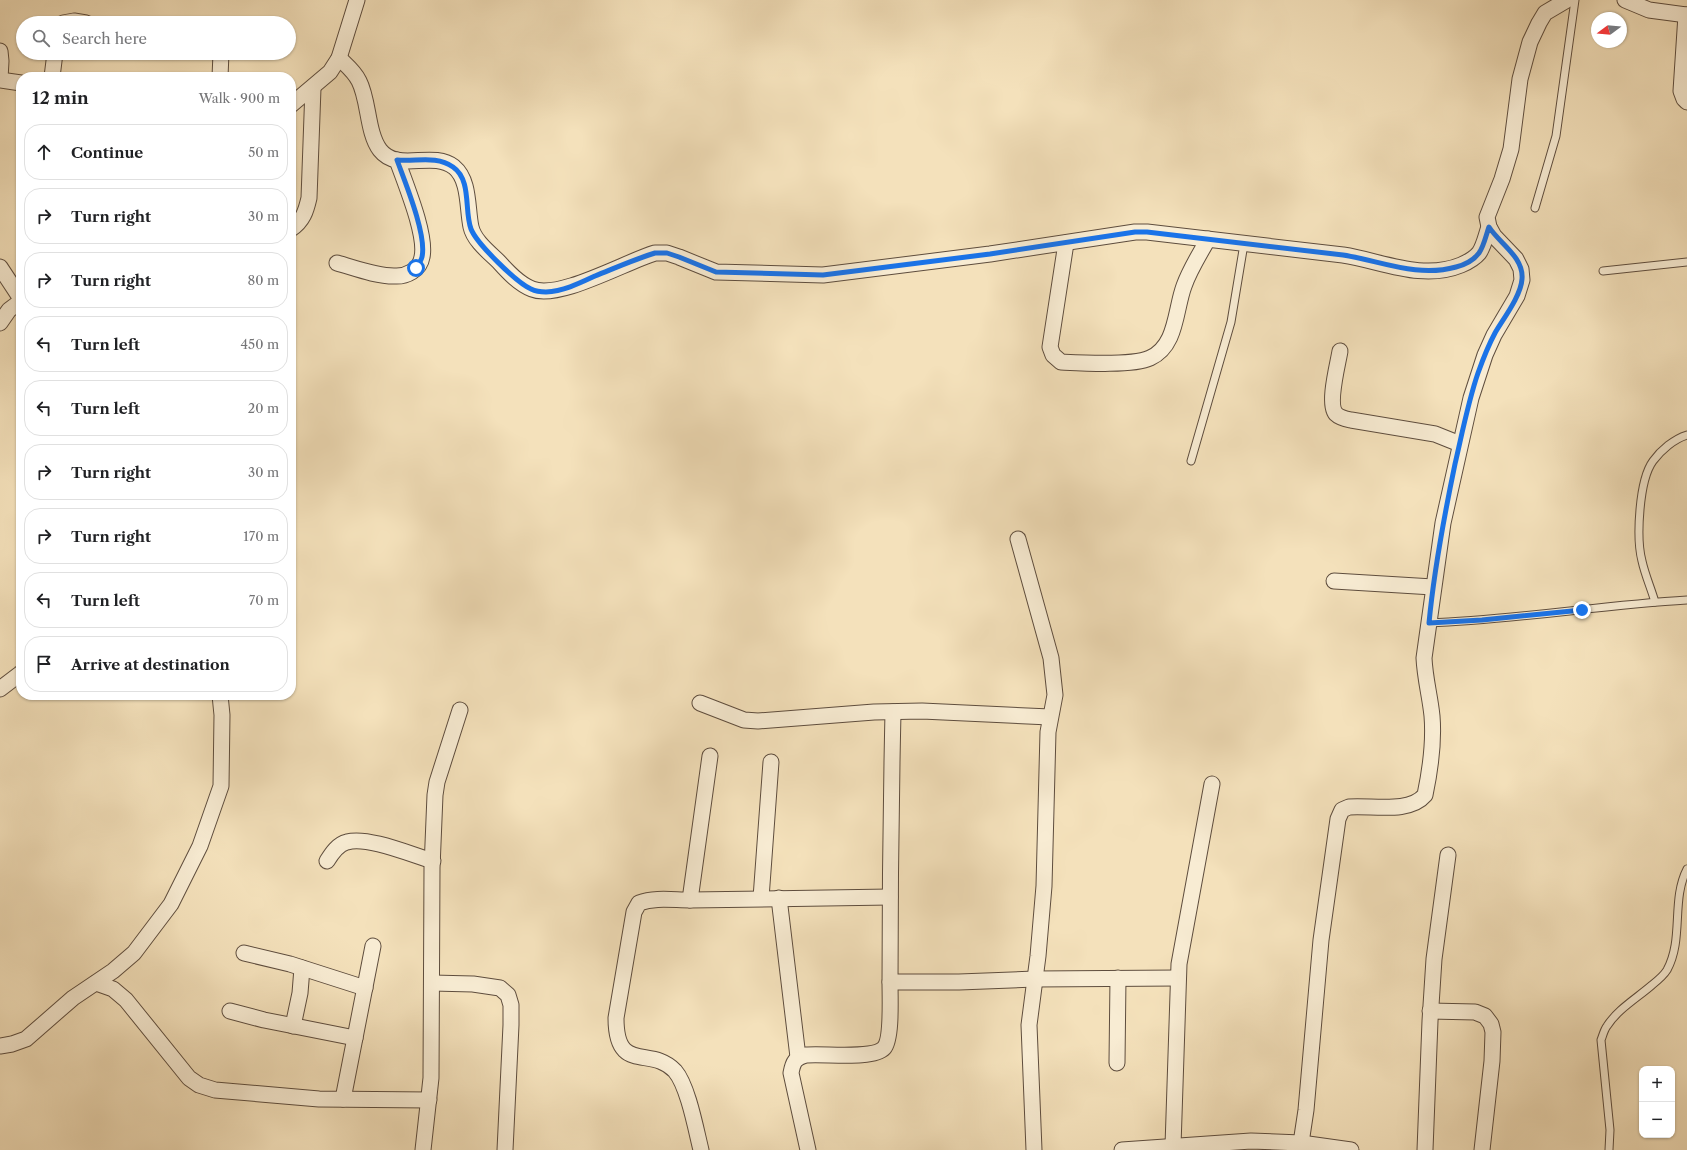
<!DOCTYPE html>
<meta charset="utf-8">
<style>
body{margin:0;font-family:"Libre Caslon Text",serif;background:#f6f6f6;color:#202124}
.controls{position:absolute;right:12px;bottom:12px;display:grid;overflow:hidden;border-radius:8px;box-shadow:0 1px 3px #0004}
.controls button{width:36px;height:36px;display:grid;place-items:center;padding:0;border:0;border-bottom:1px solid #e0e0e0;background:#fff;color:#202124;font:20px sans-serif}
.compass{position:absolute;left:1591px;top:12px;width:36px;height:36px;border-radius:50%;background:#fff;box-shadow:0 1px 3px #0004;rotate:254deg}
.stop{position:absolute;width:12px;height:12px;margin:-9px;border:3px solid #1a73e8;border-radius:50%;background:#fff}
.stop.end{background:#1a73e8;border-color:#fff;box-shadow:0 1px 4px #0008}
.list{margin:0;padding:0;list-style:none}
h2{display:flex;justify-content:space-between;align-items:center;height:52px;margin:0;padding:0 16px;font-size:17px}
h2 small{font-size:13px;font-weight:400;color:#757577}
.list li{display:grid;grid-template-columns:26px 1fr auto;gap:12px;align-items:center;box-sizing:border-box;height:56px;margin:0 8px 8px;padding:0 8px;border:1px solid #e0e0e0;border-radius:16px}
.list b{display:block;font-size:15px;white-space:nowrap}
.list em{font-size:13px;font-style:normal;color:#757577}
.icon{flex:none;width:22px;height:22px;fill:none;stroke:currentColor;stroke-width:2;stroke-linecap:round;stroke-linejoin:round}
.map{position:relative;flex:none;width:1687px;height:1150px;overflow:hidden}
.search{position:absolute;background:#fff;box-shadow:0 1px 3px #0004;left:16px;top:16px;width:280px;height:44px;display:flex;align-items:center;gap:10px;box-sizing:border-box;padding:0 14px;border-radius:22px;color:#757577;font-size:15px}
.panel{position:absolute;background:#fff;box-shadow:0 1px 3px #0004;left:16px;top:72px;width:280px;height:628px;border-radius:16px}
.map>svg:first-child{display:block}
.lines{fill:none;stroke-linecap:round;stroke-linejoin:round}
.lane-casing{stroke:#5e4d3e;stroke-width:9}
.street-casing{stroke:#5e4d3e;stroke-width:17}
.lane{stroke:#f8ecd3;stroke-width:7}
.street{stroke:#f8ecd3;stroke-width:15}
.route{stroke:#1a73e8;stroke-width:5}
</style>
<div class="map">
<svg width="1687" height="1150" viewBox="0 0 1687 1150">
<rect width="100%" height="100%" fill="#f4e1bb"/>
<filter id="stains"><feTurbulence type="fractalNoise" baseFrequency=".005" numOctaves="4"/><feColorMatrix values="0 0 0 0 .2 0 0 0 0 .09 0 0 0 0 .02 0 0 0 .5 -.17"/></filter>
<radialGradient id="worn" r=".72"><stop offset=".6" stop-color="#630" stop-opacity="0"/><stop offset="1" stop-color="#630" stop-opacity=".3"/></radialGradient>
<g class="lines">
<g class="lane-casing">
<g id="lane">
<polyline points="1535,208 1556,136 1575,0"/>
<polyline points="1603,271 1687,262"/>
<polyline points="1191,461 1231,322 1244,244"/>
<path d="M1655,602c-4,-14 -10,-27 -13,-41 -6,-23 -3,-81 11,-100 8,-11 21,-22 34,-26"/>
<path d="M1429,623c86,-3 172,-18 258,-23"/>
<path d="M1609,1150l1,-20 -9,-90c2,-5 3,-10 6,-14 11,-17 30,-28 45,-41 5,-4 12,-10 15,-15 17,-31 4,-70 20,-101"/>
</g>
</g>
<g class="street-casing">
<g id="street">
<polyline points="1625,0 1649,10 1687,15"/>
<polyline points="1686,15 1681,91 1684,99 1687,102"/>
<polyline points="63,23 74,21 86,23"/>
<polyline points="0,51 1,61 0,79"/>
<path d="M339,58c7,7 15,13 20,23 10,19 8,52 21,69 18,23 52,0 74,17 16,13 13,42 17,60 3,14 19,26 28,35 9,10 20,22 33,27 27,11 93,-27 123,-36h12l12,4 37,15 107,3 167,-21 145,-22h12l196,23c39,6 79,26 118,10 7,-3 13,-6 18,-12 5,-7 7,-18 10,-26"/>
<polyline points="52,77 55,53"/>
<polyline points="220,77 221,53"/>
<polyline points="0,80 21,83"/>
<polyline points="291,105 330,72 339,58 357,0"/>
<path d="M291,229c12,-8 15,-18 18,-31l4,-110"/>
<path d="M1066,243l-16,104 3,8 8,7c21,1 72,4 89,-4 27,-12 25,-48 34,-72 6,-17 16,-32 24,-47"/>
<path d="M337,263c18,5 38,13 57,13 12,1 26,-6 28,-19 5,-22 -17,-74 -25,-97"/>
<polyline points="0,267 21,299"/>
<polyline points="0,323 9,310 21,301"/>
<path d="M1340,351c-2,13 -13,53 -4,63 4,4 10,5 15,6l84,14 25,10"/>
<polyline points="1018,539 1051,658 1055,695 1048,732 1044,886 1038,956 1029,1025 1034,1150"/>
<polyline points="1334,581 1433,587"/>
<polyline points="0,689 21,673"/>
<polyline points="700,703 744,720 758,721 874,712 922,711 1050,717"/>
<path d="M327,861c5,-8 11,-17 20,-19 21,-6 65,13 86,19"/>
<polyline points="761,898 771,762"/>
<polyline points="779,898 798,1057"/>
<polyline points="690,900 710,756"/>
<polyline points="244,953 290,964 365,988"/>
<polyline points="890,982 959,982 1035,979 1178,978"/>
<polyline points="96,983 113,989 126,1000 189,1078 199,1085 215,1090 319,1099 429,1100"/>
<polyline points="432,983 473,984 500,988 508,995 511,1005 511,1025 505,1150"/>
<polyline points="230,1011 264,1020 355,1038"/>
<polyline points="1430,1011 1475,1012 1485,1016 1491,1024 1493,1032 1492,1061 1482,1150"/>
<polyline points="293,1026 300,993 302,968"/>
<polyline points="0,1046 12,1044 26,1039 73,998 113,971 134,953 171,904 200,846 221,786 222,715 220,695"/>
<polyline points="1117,1063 1118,978"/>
<polyline points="343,1099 373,946"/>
<path d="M1301,1143l5,-33 15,-170 17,-121 4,-9 7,-3c23,-2 60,7 76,-12 5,-24 9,-55 7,-79 -2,-20 -7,-37 -8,-58l19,-135 28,-125 14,-43 9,-20 23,-39 5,-16 -1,-11 -5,-10 -22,-23 -5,-9 -2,-10 15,-38 9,-30 9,-70 10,-37 9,-19 6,-10 22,-13"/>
<polyline points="1173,1146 1179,964 1212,784"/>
<polyline points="423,1150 431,1078 432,868 435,795 437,782 460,710"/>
<path d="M701,1150c-5,-20 -13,-64 -26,-79 -24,-26 -59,4 -59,-53l18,-106 5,-9c16,-6 34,-3 51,-3l200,-3"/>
<path d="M808,1150l-17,-77c2,-11 4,-15 15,-18 17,-2 67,5 78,-7 8,-9 6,-51 6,-65 0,-90 1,-180 3,-271"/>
<polyline points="1122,1150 1251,1141 1301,1143 1351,1150"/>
<polyline points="1425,1150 1430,1021 1434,959 1448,855"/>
</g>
</g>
<use href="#lane" class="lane"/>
<use href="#street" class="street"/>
</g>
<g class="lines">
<path class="route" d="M416,268c2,-3 5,-7 6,-11 5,-22 -17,-75 -25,-97 19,2 39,-5 56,7 19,13 11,44 18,62 6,15 46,54 60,60 4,2 11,3 15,3 18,-1 34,-9 49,-16 20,-8 40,-17 60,-23h12l12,4 37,15 107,3 167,-21 145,-22h12l196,23c38,6 74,23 113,12 8,-2 17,-6 23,-14 5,-7 7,-18 10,-26 10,16 35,30 33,52 -1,17 -19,40 -27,54 -7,13 -12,26 -17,40 -10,29 -16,61 -23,91 -11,53 -21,106 -26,159l53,-3 100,-10"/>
</g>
<rect width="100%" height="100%" filter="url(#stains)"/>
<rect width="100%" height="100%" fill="url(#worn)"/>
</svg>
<div class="controls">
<button>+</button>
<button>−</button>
</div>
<svg class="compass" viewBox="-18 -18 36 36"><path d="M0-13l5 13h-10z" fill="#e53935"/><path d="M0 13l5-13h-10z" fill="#757577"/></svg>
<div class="stop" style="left:416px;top:268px"></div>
<div class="stop end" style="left:1582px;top:610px"></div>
<div class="search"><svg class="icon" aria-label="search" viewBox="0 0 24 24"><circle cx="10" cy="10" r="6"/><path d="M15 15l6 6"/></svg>Search here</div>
<section class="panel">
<h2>12 min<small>Walk · 900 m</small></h2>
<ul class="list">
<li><svg class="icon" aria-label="ahead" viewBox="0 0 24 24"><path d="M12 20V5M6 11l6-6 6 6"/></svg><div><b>Continue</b></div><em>50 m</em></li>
<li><svg class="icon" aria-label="right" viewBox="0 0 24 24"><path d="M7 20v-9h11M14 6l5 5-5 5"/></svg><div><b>Turn right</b></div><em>30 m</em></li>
<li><svg class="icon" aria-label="right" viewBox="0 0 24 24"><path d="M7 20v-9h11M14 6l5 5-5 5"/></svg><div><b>Turn right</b></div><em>80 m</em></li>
<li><svg class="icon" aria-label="left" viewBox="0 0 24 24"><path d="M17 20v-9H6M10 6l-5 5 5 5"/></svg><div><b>Turn left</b></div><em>450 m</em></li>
<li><svg class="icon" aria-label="left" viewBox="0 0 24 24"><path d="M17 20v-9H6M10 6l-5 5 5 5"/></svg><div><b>Turn left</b></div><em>20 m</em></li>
<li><svg class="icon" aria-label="right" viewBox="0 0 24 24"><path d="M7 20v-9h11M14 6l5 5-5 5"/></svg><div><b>Turn right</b></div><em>30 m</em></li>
<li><svg class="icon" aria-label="right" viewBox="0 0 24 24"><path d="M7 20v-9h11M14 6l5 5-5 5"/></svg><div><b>Turn right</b></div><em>170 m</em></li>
<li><svg class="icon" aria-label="left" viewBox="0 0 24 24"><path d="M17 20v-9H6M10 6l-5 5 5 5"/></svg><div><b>Turn left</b></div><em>70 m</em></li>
<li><svg class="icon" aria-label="arrive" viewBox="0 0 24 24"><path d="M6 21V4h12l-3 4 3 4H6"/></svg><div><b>Arrive at destination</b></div></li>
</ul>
</section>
</div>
